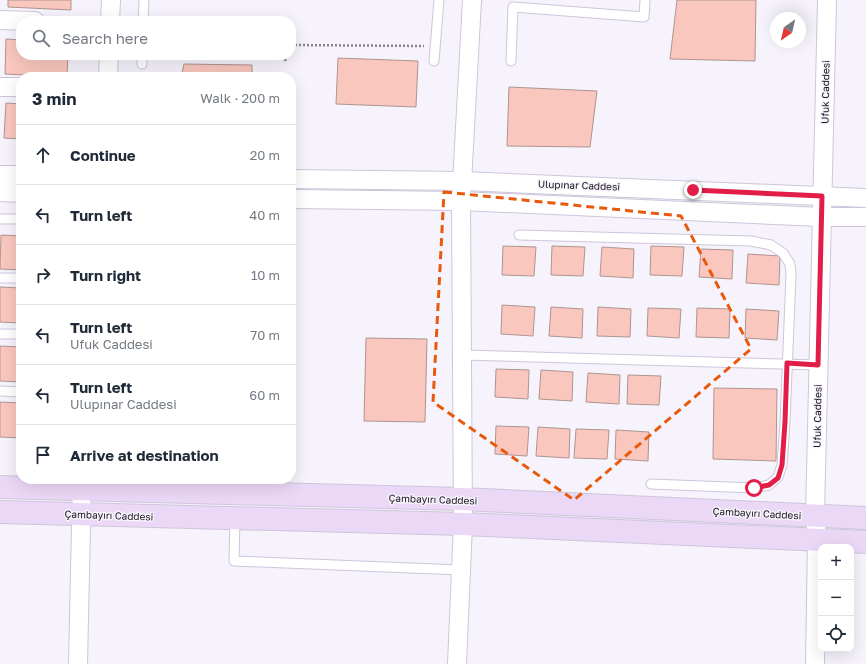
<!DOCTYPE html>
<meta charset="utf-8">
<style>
body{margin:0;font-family:"Golos Text",sans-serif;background:#f6f6f7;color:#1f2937}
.controls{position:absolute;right:12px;bottom:12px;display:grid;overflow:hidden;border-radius:8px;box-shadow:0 4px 16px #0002}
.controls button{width:36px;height:36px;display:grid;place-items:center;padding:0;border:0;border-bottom:1px solid #e0e1e3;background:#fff;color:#1f2937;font:20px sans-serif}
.compass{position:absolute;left:770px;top:12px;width:36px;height:36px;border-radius:50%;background:#fff;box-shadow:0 4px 16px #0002;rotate:214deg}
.stop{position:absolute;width:12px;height:12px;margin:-9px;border:3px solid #e11d48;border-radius:50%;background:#fff}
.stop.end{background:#e11d48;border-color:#fff;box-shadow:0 1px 4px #0008}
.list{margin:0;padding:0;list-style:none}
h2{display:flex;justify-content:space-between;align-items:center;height:52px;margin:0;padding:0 16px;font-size:17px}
h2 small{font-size:13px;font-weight:400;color:#747a83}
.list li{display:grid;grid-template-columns:26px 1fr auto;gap:12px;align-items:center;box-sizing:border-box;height:60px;padding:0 16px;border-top:1px solid #e0e1e3}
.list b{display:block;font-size:15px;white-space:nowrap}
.list p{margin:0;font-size:13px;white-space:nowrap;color:#747a83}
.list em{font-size:13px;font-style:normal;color:#747a83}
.icon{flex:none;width:22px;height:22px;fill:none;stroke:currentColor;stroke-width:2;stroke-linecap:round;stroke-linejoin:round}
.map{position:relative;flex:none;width:866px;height:664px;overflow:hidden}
.search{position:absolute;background:#fff;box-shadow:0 4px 16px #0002;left:16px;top:16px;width:280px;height:44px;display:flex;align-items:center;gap:10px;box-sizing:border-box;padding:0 14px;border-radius:16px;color:#747a83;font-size:15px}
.panel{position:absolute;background:#fff;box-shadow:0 4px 16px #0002;left:16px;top:72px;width:280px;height:412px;border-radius:16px}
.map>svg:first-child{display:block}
.building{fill:#fac7be;stroke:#ae9490}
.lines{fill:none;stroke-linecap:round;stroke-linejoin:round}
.service-casing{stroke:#cec5db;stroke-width:11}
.minor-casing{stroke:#cec5db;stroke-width:20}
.secondary-casing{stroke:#cec5db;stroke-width:24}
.path{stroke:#89858d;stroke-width:2.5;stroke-dasharray:2 2;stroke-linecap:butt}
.service{stroke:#fff;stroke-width:9}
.minor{stroke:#fff;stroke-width:18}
.secondary{stroke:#ebd8f6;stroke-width:22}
.route{stroke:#e11d48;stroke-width:5}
.marked{fill:none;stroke:#e8590c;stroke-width:3;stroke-dasharray:8 5;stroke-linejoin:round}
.labels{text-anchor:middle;stroke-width:3;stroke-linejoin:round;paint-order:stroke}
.street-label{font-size:10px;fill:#17141b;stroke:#f7f3fc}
</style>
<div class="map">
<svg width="866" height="664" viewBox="0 0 866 664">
<rect width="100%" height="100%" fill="#f7f3fc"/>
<g class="building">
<polygon points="8,0 71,0 71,10 8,7"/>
<polygon points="677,0 756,0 755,61 670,59"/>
<polygon points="6,39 21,40 21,55 68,55 67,77 5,74"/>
<polygon points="338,58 418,61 416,107 336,104"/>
<polygon points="184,64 252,65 252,77 181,77"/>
<polygon points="509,87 597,91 590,147 507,146"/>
<polygon points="6,103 21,104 21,139 4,138"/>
<polygon points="1,235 21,236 21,270 0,269"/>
<polygon points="503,246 536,247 534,276 502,275"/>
<polygon points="552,246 585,247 583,276 551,275"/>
<polygon points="651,246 684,247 682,276 650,275"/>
<polygon points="602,247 634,249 633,278 600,276"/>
<polygon points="701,249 733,250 732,279 699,277"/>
<polygon points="748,254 780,256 779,285 746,283"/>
<polygon points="0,287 21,288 21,323 0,322"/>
<polygon points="502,305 535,307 533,336 501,334"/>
<polygon points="551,307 583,309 582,338 549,336"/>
<polygon points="598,307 631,309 630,337 597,336"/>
<polygon points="648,308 681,309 679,338 647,336"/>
<polygon points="697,308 730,309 729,338 696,337"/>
<polygon points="746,309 779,311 777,340 745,338"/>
<polygon points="366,338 427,339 425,422 364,421"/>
<polygon points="0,346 21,347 21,382 0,381"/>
<polygon points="496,369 529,370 528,399 495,397"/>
<polygon points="541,370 573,372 572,401 539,399"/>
<polygon points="588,373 620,375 619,404 586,402"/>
<polygon points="628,375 661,376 659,405 627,404"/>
<polygon points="714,388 777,389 776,461 713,459"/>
<polygon points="0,402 21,403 21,438 0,437"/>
<polygon points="496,426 529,427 527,456 495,454"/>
<polygon points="538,427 570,429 569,458 536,456"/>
<polygon points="576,429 609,430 607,459 574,458"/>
<polygon points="616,430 649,432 648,461 615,459"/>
</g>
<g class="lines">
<g class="service-casing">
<g id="service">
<polyline points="143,21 144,0"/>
<polyline points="434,61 439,0"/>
<polyline points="511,61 513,7 644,17 645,0"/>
<polyline points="142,64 142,55"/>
<polyline points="0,219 21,219"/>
<polyline points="519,235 751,241 771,245 783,253 790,264 791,275 785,422 782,465 778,477 769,485 754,488 651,484"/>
<polyline points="0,278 21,278"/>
<polyline points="0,334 21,334"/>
<polyline points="462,355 818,365"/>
<polyline points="0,391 21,392"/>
<polyline points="235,519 234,561 461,570"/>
</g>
</g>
<g class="minor-casing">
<g id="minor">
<polyline points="0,20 35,21"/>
<polyline points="110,21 111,0"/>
<polyline points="108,77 109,55"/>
<polyline points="0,87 21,87"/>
<polyline points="0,175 21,175"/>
<polyline points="291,179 463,181 866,198"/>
<polyline points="0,192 21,193"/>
<polyline points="291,199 461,201 821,217 866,217"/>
<polyline points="78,664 82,479"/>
<polyline points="457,664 463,524 461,201 472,0"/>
<polyline points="815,664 817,539 815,515 827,0"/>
</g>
</g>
<g class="secondary-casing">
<g id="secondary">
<polyline points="0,487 462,499 866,518"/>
<polyline points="0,512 463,524 866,542"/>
</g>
</g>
<g class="path">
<polyline points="291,45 424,46"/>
<polyline points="285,61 286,55"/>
</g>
<use href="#service" class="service"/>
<use href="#minor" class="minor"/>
<use href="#secondary" class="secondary"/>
</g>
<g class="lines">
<polyline class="route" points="693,190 822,196 818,365 787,363 785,422 782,465 778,478 769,485 754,488"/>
</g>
<path class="marked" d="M444,192l237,24 70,133 -177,151 -141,-98z"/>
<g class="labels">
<g class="street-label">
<text transform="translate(825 92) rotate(-89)" y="4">Ufuk Caddesi</text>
<text transform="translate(579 185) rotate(2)" y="4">Ulupınar Caddesi</text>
<text transform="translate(817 416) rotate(-89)" y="4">Ufuk Caddesi</text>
<text transform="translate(433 499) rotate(2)" y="4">Çambayırı Caddesi</text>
<text transform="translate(757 513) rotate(3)" y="4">Çambayırı Caddesi</text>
<text transform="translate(109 515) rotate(2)" y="4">Çambayırı Caddesi</text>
</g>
</g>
</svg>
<div class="controls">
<button>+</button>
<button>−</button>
<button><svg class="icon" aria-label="locate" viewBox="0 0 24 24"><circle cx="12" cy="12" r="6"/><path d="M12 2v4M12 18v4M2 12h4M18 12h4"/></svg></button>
</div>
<svg class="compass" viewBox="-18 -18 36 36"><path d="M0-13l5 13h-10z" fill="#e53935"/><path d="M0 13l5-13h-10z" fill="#747a83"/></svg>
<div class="stop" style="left:754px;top:488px"></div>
<div class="stop end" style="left:693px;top:190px"></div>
<div class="search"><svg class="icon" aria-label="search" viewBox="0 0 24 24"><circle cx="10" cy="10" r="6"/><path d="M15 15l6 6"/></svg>Search here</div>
<section class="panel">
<h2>3 min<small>Walk · 200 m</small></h2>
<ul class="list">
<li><svg class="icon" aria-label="ahead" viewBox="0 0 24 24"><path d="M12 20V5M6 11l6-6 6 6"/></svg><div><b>Continue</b></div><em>20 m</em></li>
<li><svg class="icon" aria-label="left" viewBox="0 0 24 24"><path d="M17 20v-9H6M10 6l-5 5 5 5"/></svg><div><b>Turn left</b></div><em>40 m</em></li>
<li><svg class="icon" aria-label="right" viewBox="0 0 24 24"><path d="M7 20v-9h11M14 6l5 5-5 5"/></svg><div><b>Turn right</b></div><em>10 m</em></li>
<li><svg class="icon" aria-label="left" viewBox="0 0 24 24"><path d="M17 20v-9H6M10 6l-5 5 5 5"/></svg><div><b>Turn left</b><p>Ufuk Caddesi</p></div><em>70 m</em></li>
<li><svg class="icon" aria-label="left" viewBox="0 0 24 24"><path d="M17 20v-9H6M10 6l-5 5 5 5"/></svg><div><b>Turn left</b><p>Ulupınar Caddesi</p></div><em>60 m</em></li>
<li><svg class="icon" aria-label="arrive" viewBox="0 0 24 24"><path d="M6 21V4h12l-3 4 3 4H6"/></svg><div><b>Arrive at destination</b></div></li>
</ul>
</section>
</div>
